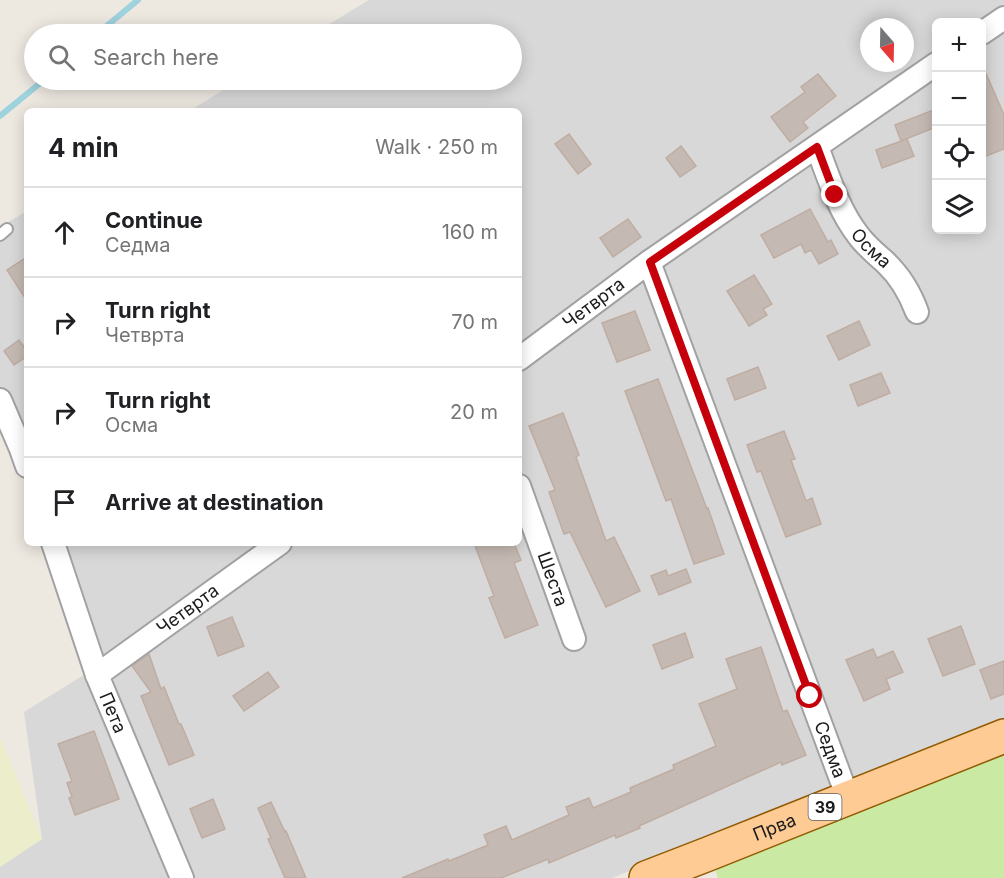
<!DOCTYPE html>
<meta charset="utf-8">
<style>
body{margin:0;font-family:Inter,sans-serif;background:#f6f6f6;color:#202124}
.controls{position:absolute;right:18px;top:18px;display:grid;overflow:hidden;border-radius:9px;box-shadow:0 3px 15px #0003}
.controls button{width:54px;height:54px;display:grid;place-items:center;padding:0;border:0;border-bottom:2px solid #e0e0e0;background:#fff;color:#202124;font:30px sans-serif}
.compass{position:absolute;left:860px;top:18px;width:54px;height:54px;border-radius:50%;background:#fff;box-shadow:0 3px 15px #0003;rotate:160deg}
.stop{position:absolute;width:18px;height:18px;margin:-14px;border:4px solid #c6000a;border-radius:50%;background:#fff}
.stop.end{background:#c6000a;border-color:#fff;box-shadow:0 2px 6px #0008}
.list{margin:0;padding:0;list-style:none}
h2{display:flex;justify-content:space-between;align-items:center;height:78px;margin:0;padding:0 24px;font-size:26px}
h2 small{font-size:20px;font-weight:400;color:#757577}
.list li{display:grid;grid-template-columns:39px 1fr auto;gap:18px;align-items:center;box-sizing:border-box;height:90px;padding:0 24px;border-top:2px solid #e0e0e0}
.list b{display:block;font-size:22px;white-space:nowrap}
.list p{margin:0;font-size:20px;white-space:nowrap;color:#757577}
.list em{font-size:20px;font-style:normal;color:#757577}
.icon{flex:none;width:33px;height:33px;fill:none;stroke:currentColor;stroke-width:2;stroke-linecap:round;stroke-linejoin:round}
.map{position:relative;flex:none;width:1004px;height:878px;overflow:hidden}
.search{position:absolute;background:#fff;box-shadow:0 3px 15px #0003;left:24px;top:24px;width:498px;height:66px;display:flex;align-items:center;gap:15px;box-sizing:border-box;padding:0 21px;border-radius:33px;color:#757577;font-size:22px}
.panel{position:absolute;background:#fff;box-shadow:0 3px 15px #0003;left:24px;top:108px;width:498px;height:438px;border-radius:9px}
.map>svg:first-child{display:block}
.residential{fill:#d9d8d8;fill-rule:evenodd}
.farmland{fill:#ecedca}
.grass{fill:#caeaa3}
.lines{fill:none;stroke-linecap:round;stroke-linejoin:round}
.stream{stroke:#9ed2dd;stroke-width:6}
.building{fill:#c5bab3;stroke:#bfada2;stroke-width:1.5}
.service-casing{stroke:#a2a2a2;stroke-width:14}
.minor-casing{stroke:#a2a2a2;stroke-width:26}
.primary-casing{stroke:#925a00;stroke-width:36}
.service{stroke:#fff;stroke-width:10}
.minor{stroke:#fff;stroke-width:22}
.primary{stroke:#fecb94;stroke-width:33}
.route{stroke:#c6000a;stroke-width:8}
.labels{text-anchor:middle;stroke-width:4.5;stroke-linejoin:round;paint-order:stroke}
.shield{fill:#fff;stroke:#5f5f5f;stroke-width:1.5}
.shield-label{font-size:16px;font-weight:bold;fill:#1b1b1b}
.street-label{font-size:18px;fill:#1b1b1b;stroke:#fff}
</style>
<div class="map">
<svg width="1004" height="878" viewBox="0 0 1004 878">
<rect width="100%" height="100%" fill="#ede8e0"/>
<g class="residential">
<path d="M369,0h635v720l-392,158h-612v-11l42,-28 -18,-127 76,-47 -49,-122h468v-432h-330l51,-31h272v-46h-199zM936,22h46v208h-46zM869,27h36v36h-36z"/>
<polygon points="27,211 27,484 0,416 0,227"/>
</g>
<polygon class="farmland" points="0,737 42,839 0,867"/>
<polygon class="grass" points="1004,730 1004,878 718,878 709,851"/>
<g class="lines">
<g class="stream">
<polyline points="97,34 138,0"/>
<polyline points="0,116 44,80"/>
</g>
</g>
<g class="building">
<polygon points="981,62 1004,115 1004,149 981,158"/>
<polygon points="818,74 836,96 803,122 808,128 790,142 771,117 805,92 801,87"/>
<polygon points="936,109 936,127 901,141 895,125"/>
<polygon points="569,134 591,164 578,174 555,144"/>
<polygon points="907,139 914,156 882,168 876,150"/>
<polygon points="681,146 696,166 680,177 666,158"/>
<polygon points="810,209 828,242 831,240 838,254 819,264 811,250 805,253 801,244 774,258 761,235"/>
<polygon points="628,219 641,237 613,257 600,238"/>
<polygon points="27,257 27,301 7,270"/>
<polygon points="754,275 772,304 763,309 767,315 749,326 727,291"/>
<polygon points="635,311 650,350 617,362 602,323"/>
<polygon points="859,321 870,345 839,360 827,336"/>
<polygon points="19,340 27,351 27,356 14,365 4,351"/>
<polygon points="758,367 766,388 735,400 727,379"/>
<polygon points="881,373 890,393 858,406 850,385"/>
<polygon points="658,379 707,509 708,508 724,554 694,564 671,499 666,501 625,391"/>
<polygon points="563,413 579,455 576,457 606,541 614,537 640,591 606,607 570,532 564,534 549,492 555,490 529,426"/>
<polygon points="784,431 795,459 791,460 806,501 812,498 821,524 786,537 761,471 757,472 747,445"/>
<polygon points="474,543 514,543 521,560 514,563 538,625 505,638 489,598 494,596"/>
<polygon points="686,569 691,582 659,595 651,576 666,570 668,576"/>
<polygon points="232,617 244,646 218,656 207,627"/>
<polygon points="961,626 975,664 943,676 928,639"/>
<polygon points="685,633 693,657 662,669 653,645"/>
<polygon points="761,647 783,712 787,710 806,755 782,765 781,762 639,826 640,828 616,838 615,835 549,863 548,859 501,878 402,878 448,859 449,861 488,845 484,835 506,826 512,840 569,815 566,807 589,798 593,808 631,792 630,788 674,769 673,765 716,746 699,704 737,689 726,659"/>
<polygon points="873,649 877,658 893,651 903,672 886,679 890,689 864,701 846,660"/>
<polygon points="149,654 161,689 164,687 179,724 181,724 194,755 169,765 141,696 151,692 132,666"/>
<polygon points="1004,661 1004,694 991,699 980,670"/>
<polygon points="268,672 279,687 244,711 233,696"/>
<polygon points="94,731 119,799 75,815 69,798 72,797 67,783 72,781 58,744"/>
<polygon points="213,799 225,829 202,838 190,809"/>
<polygon points="271,802 285,832 286,831 306,878 285,878 268,839 271,838 258,808"/>
</g>
<g class="lines">
<g class="service-casing">
<polyline id="service" points="0,235 7,229"/>
</g>
<g class="minor-casing">
<g id="minor">
<polyline points="982,33 1004,18"/>
<path id="s1" d="M817,147c12,31 21,62 41,88 8,11 17,18 27,27 15,14 25,31 32,50"/>
<path id="s2" d="M649,262l199,536"/>
<path id="s3" d="M519,359l130,-97 287,-198"/>
<polyline points="0,400 21,449 27,466"/>
<path id="s4" d="M519,486l55,153"/>
<path id="s5" d="M53,543l44,132 85,203"/>
<path id="s6" d="M97,675l183,-132"/>
</g>
</g>
<g class="primary-casing">
<g id="primary">
<path id="s7" d="M646,878l62,-24 296,-118"/>
</g>
</g>
<use href="#service" class="service"/>
<use href="#minor" class="minor"/>
<use href="#primary" class="primary"/>
</g>
<g class="lines">
<polyline class="route" points="810,696 650,262 817,147 835,195"/>
</g>
<g class="labels">
<rect class="shield" x="808.5" y="794" width="33" height="26" rx="4.5"/>
<g class="shield-label">
<text x="825" y="813">39</text>
</g>
<g class="street-label">
<text dy="6" stroke="none"><textPath href="#s1" startOffset="116">Осма</textPath></text>
<text dy="6" stroke="none"><textPath href="#s3" startOffset="93">Четврта</textPath></text>
<text dy="6" stroke="none"><textPath href="#s4" startOffset="99">Шеста</textPath></text>
<text dy="6" stroke="none"><textPath href="#s6" startOffset="112">Четврта</textPath></text>
<text dy="6" stroke="none"><textPath href="#s5" startOffset="180">Пета</textPath></text>
<text dy="6" stroke="none"><textPath href="#s2" startOffset="520">Седма</textPath></text>
<text dy="6" stroke="none"><textPath href="#s7" startOffset="138">Прва</textPath></text>
</g>
</g>
</svg>
<div class="controls">
<button>+</button>
<button>−</button>
<button><svg class="icon" aria-label="locate" viewBox="0 0 24 24"><circle cx="12" cy="12" r="6"/><path d="M12 2v4M12 18v4M2 12h4M18 12h4"/></svg></button>
<button><svg class="icon" aria-label="layers" viewBox="0 0 24 24"><path d="M12 4l9 5-9 5-9-5zM3 14l9 5 9-5"/></svg></button>
</div>
<svg class="compass" viewBox="-18 -18 36 36"><path d="M0-13l5 13h-10z" fill="#e53935"/><path d="M0 13l5-13h-10z" fill="#757577"/></svg>
<div class="stop" style="left:810px;top:696px"></div>
<div class="stop end" style="left:835px;top:195px"></div>
<div class="search"><svg class="icon" aria-label="search" viewBox="0 0 24 24"><circle cx="10" cy="10" r="6"/><path d="M15 15l6 6"/></svg>Search here</div>
<section class="panel">
<h2>4 min<small>Walk · 250 m</small></h2>
<ul class="list">
<li><svg class="icon" aria-label="ahead" viewBox="0 0 24 24"><path d="M12 20V5M6 11l6-6 6 6"/></svg><div><b>Continue</b><p>Седма</p></div><em>160 m</em></li>
<li><svg class="icon" aria-label="right" viewBox="0 0 24 24"><path d="M7 20v-9h11M14 6l5 5-5 5"/></svg><div><b>Turn right</b><p>Четврта</p></div><em>70 m</em></li>
<li><svg class="icon" aria-label="right" viewBox="0 0 24 24"><path d="M7 20v-9h11M14 6l5 5-5 5"/></svg><div><b>Turn right</b><p>Осма</p></div><em>20 m</em></li>
<li><svg class="icon" aria-label="arrive" viewBox="0 0 24 24"><path d="M6 21V4h12l-3 4 3 4H6"/></svg><div><b>Arrive at destination</b></div></li>
</ul>
</section>
</div>
